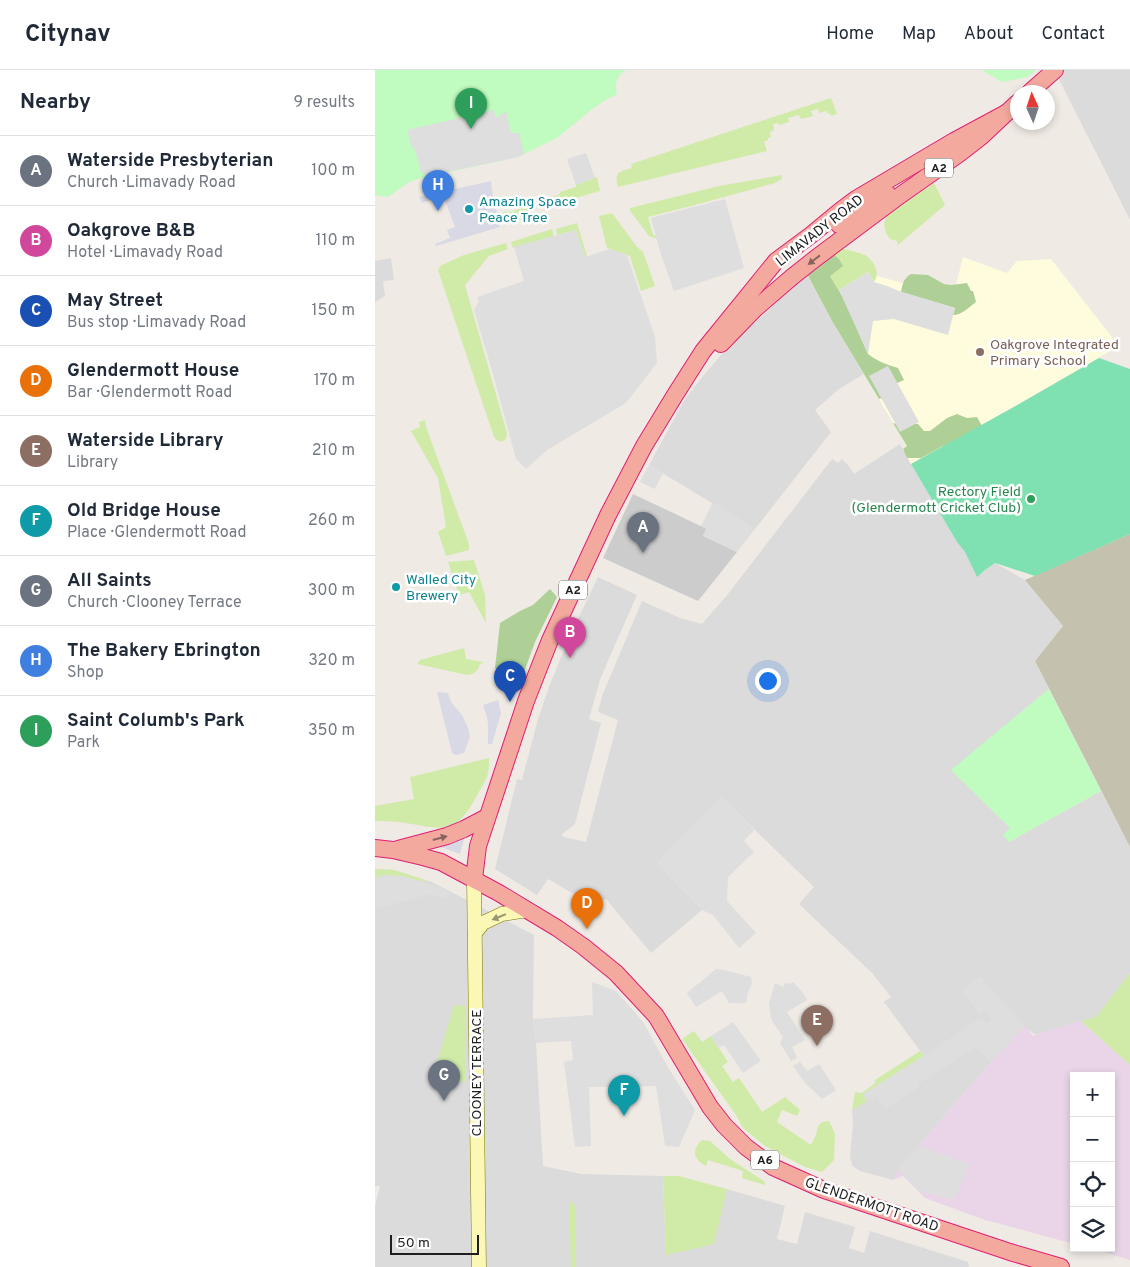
<!DOCTYPE html>
<meta charset="utf-8">
<style>
body{margin:0;font-family:Overpass,sans-serif;background:#f6f6f7;color:#1f2937}
.controls{position:absolute;right:15px;bottom:15px;display:grid;overflow:hidden;border-radius:0px;box-shadow:0 2px 8px #0003}
.controls button{width:45px;height:45px;display:grid;place-items:center;padding:0;border:0;border-bottom:1px solid #e0e1e3;background:#fff;color:#1f2937;font:25px sans-serif}
.compass{position:absolute;left:635px;top:15px;width:45px;height:45px;border-radius:50%;background:#fff;box-shadow:0 2px 8px #0003;rotate:357deg}
.scale{position:absolute;left:15px;bottom:12px;width:89px;box-sizing:border-box;padding-left:5px;border:2px solid #1e1e1e;border-top:0;font-size:14px;line-height:18px;white-space:nowrap;color:#1e1e1e;-webkit-text-stroke:4px #fff;paint-order:stroke}
.you{position:absolute;left:392px;top:610px;width:18px;height:18px;margin:-12px;border:4px solid #fff;border-radius:50%;background:#1a73e8;box-shadow:0 0 0 8px #1a73e833}
.badge{display:grid;place-items:center;width:32px;height:32px;border-radius:50%;background:#cc0015;color:#fff;font-size:16px;font-weight:700}
.pin{position:absolute;translate:-50% -41px;filter:drop-shadow(0 1px 2px #0008)}
.pin::after{content:'';position:absolute;top:26px;width:18px;height:15px;background:inherit;clip-path:polygon(0 0,100% 0,50% 100%)}
.list{margin:0;padding:0;list-style:none}
h2{display:flex;justify-content:space-between;align-items:center;height:65px;margin:0;padding:0 20px;font-size:21px}
h2 small{font-size:16px;font-weight:400;color:#747a83}
.list li{display:grid;grid-template-columns:32px 1fr auto;gap:15px;align-items:center;box-sizing:border-box;height:70px;padding:0 20px;border-top:1px solid #e0e1e3}
.list b{display:block;font-size:19px;white-space:nowrap}
.list p{margin:0;font-size:16px;white-space:nowrap;color:#747a83}
.list em{font-size:16px;font-style:normal;color:#747a83}
.icon{flex:none;width:28px;height:28px;fill:none;stroke:currentColor;stroke-width:2;stroke-linecap:round;stroke-linejoin:round}
.map{position:relative;flex:none;width:755px;height:1197px;overflow:hidden}
header{display:flex;align-items:center;gap:30px;box-sizing:border-box;height:70px;padding:0 25px;background:#fff;border-bottom:1px solid #e0e1e3}
header strong{font-size:24px}
nav{display:flex;gap:28px;margin-inline-start:auto;font-size:18px}
main{display:flex}
aside{flex:1;background:#fff}
.map>svg:first-child{display:block}
.residential{fill:#dcdbdb}
.industrial{fill:#e9d5e7}
.education{fill:#fffcdd}
.religious{fill:#ccc}
.construction{fill:#c4c2af}
.grass{fill:#d0eba8}
.forest{fill:#aed097}
.park{fill:#c0fbbf}
.pitch{fill:#7fe1b1}
.parking{fill:#dedede}
.plaza{fill:#d8d9e5}
.lines{fill:none;stroke-linecap:round;stroke-linejoin:round}
.secondary-casing{stroke:#787901;stroke-width:15}
.trunk-casing{stroke:#e01e74;stroke-width:18}
.secondary{stroke:#fbf8b6;stroke-width:14}
.trunk{stroke:#f4a99e;stroke-width:16}
.oneway{fill:#89645e}
.oneway2{fill:#989672}
.culture-dot{fill:#0f9aa8;stroke:#fff;stroke-width:2}
.education-dot{fill:#8d6e63;stroke:#fff;stroke-width:2}
.leisure-dot{fill:#2e9e5b;stroke:#fff;stroke-width:2}
.labels{text-anchor:middle;stroke-width:5;stroke-linejoin:round;paint-order:stroke}
.shield{fill:#fff;stroke:#626262;stroke-width:1}
.shield-label{font-size:12px;font-weight:bold;fill:#1e1e1e}
.culture-label{font-size:14px;fill:#0d838f;stroke:#fff;text-anchor:start}
.street-label{font-size:14px;fill:#1e1e1e;stroke:#fff}
.education-label{font-size:14px;fill:#785e54;stroke:#fff;text-anchor:start}
.leisure-label{font-size:14px;fill:#27864d;stroke:#fff;text-anchor:end}
</style>
<header>
<strong>Citynav</strong>
<nav><a>Home</a><a>Map</a><a>About</a><a>Contact</a></nav>
</header>
<main>
<aside>
<h2>Nearby<small>9 results</small></h2>
<ul class="list">
<li><span class="badge" style="background:#6b7280">A</span><div><b>Waterside Presbyterian</b><p>Church · Limavady Road</p></div><em>100 m</em></li>
<li><span class="badge" style="background:#d1479c">B</span><div><b>Oakgrove B&amp;B</b><p>Hotel · Limavady Road</p></div><em>110 m</em></li>
<li><span class="badge" style="background:#1a4fb4">C</span><div><b>May Street</b><p>Bus stop · Limavady Road</p></div><em>150 m</em></li>
<li><span class="badge" style="background:#e8710a">D</span><div><b>Glendermott House</b><p>Bar · Glendermott Road</p></div><em>170 m</em></li>
<li><span class="badge" style="background:#8d6e63">E</span><div><b>Waterside Library</b><p>Library</p></div><em>210 m</em></li>
<li><span class="badge" style="background:#0f9aa8">F</span><div><b>Old Bridge House</b><p>Place · Glendermott Road</p></div><em>260 m</em></li>
<li><span class="badge" style="background:#6b7280">G</span><div><b>All Saints</b><p>Church · Clooney Terrace</p></div><em>300 m</em></li>
<li><span class="badge" style="background:#3f7fe0">H</span><div><b>The Bakery Ebrington</b><p>Shop</p></div><em>320 m</em></li>
<li><span class="badge" style="background:#2e9e5b">I</span><div><b>Saint Columb's Park</b><p>Park</p></div><em>350 m</em></li>
</ul>
</aside>
<div class="map">
<svg width="755" height="1197" viewBox="0 0 755 1197">
<rect width="100%" height="100%" fill="#efeae4"/>
<g class="residential">
<polygon points="685,0 755,0 755,150 681,3"/>
<polygon points="16,188 19,210 8,211 10,226 0,232 0,191"/>
<polygon points="432,204 457,251 489,304 464,319 440,340 456,362 380,459 274,395 310,329 329,305 346,285"/>
<polygon points="525,374 536,394 582,472 590,482 602,506 610,500 620,493 650,510 688,556 660,591 674,619 577,700 636,758 634,772 726,721 755,777 755,903 721,947 661,965 649,957 616,992 526,1096 518,1110 485,1101 480,1098 477,1095 475,1087 478,1053 477,1040 492,1031 488,1024 549,986 509,932 516,927 497,903 424,834 439,817 347,728 282,793 327,840 276,883 231,829 216,834 173,809 162,825 120,799 142,709 147,710 163,649 174,617 194,568 223,507 262,525 235,586 225,610 214,649 226,653 200,754 186,765 189,767 211,772 243,650 223,642 227,626 267,531 305,548 327,554 353,524 457,389 463,393 467,389 474,396 479,404"/>
<polygon points="0,799 19,800 57,812 159,865 158,949 161,973 168,1096 206,1104 288,1106 291,1185 339,1173 352,1119 410,1136 402,1169 422,1174 430,1142 480,1157 474,1178 489,1183 495,1161 593,1192 594,1197 0,1197 0,1136 5,1116 0,1116"/>
</g>
<polygon class="industrial" points="706,951 755,995 755,1190 715,1178 736,1178 736,1006 699,1006 699,1174 607,1149 550,1128 528,1106 518,1110 526,1096 616,992 650,956 658,966"/>
<polygon class="education" points="467,179 470,179 489,184 502,206 578,227 588,187 632,203 642,191 676,189 744,276 637,338 536,394 528,379 532,376 457,251 432,204"/>
<polygon class="religious" points="258,424 332,459 328,466 362,482 323,531 228,488"/>
<polygon class="construction" points="755,464 755,777 660,591 688,556 650,510"/>
<g class="grass">
<path d="M456,28l6,16 -6,2 -1,-3 -2,1 -1,-3 -8,2 -1,-4 -7,2 2,5 -12,3 -2,-4 -11,3 1,4 -10,3 -1,-2 -5,1 1,6 -4,2 1,5 -3,1v2l-4,2 3,9 -149,36c-4,-15 0,-15 14,-19l-1,-4z"/>
<polygon points="407,105 407,109 400,113 320,135 273,147 278,165 281,166 282,169 274,166 255,141 255,138 344,116"/>
<polygon points="222,107 225,121 165,138 163,133 185,124 185,122 201,117 201,115"/>
<polygon points="559,113 570,135 523,175 522,171 515,169 511,163 509,155 511,147 518,141"/>
<polygon points="156,135 157,141 123,151 121,145 132,141 133,143"/>
<polygon points="237,143 262,177 268,182 280,216 266,221 255,186 232,178 224,146"/>
<polygon points="202,153 212,186 210,187 201,160 182,165 181,159"/>
<polygon points="177,159 179,166 138,178 136,172"/>
<path d="M131,173l2,6 -19,7 -24,29 42,148c0,10 -8,11 -13,4l-56,-167 2,-4 24,-11z"/>
<path d="M467,179h3c6,2 14,3 20,6 8,5 16,18 9,27l-6,-10 -29,18 -17,-27z"/>
<polygon points="50,350 51,357 94,474 94,480 71,486 63,462 71,457 63,408 36,361 45,357 44,352"/>
<polygon points="99,490 110,525 111,553 94,522 84,525 73,492"/>
<path d="M89,578l2,11 17,3v1l-3,1c-2,7 -5,10 -13,11l-50,-11 3,-4z"/>
<path d="M114,688c0,6 0,13 -2,19 -4,8 -9,16 -13,24 -22,39 -39,25 -76,21 -7,-1 -15,-1 -23,-1v-15l39,-7 -4,-22z"/>
<path d="M0,799l19,1 31,10 -1,2c-17,-5 -31,-9 -49,-4z"/>
<polygon points="755,903 755,995 706,951 721,947"/>
<polygon points="79,935 90,936 91,1013 59,1003"/>
<polygon points="319,961 327,972 336,966 353,992 347,996 358,1012 364,1008 387,1042 410,1027 425,1040 422,1046 407,1040 402,1052 436,1075 441,1065 443,1056 447,1052 454,1051 460,1064 459,1090 447,1102 430,1097 390,1076 368,1058 361,1045 307,969"/>
<polygon points="545,981 549,986 488,1024 492,1031 477,1040 480,1022 487,1023 500,1013 500,1010"/>
<path d="M327,1070l8,1 20,18 35,23v3l-23,-7 1,-7 -35,-11 -2,6c-3,-2 -6,-3 -8,-6 -6,-7 -2,-15 4,-20z"/>
<polygon points="288,1106 304,1106 352,1119 339,1174 291,1185"/>
<polygon points="198,1132 200,1137 201,1197 196,1197 194,1133"/>
</g>
<g class="forest">
<path d="M459,185l5,4 4,7 -13,10 13,21 25,57c9,7 19,11 30,14l6,12 -9,4 -13,14 -3,1 -47,-78 -25,-47z"/>
<path d="M536,204l17,1 16,9 7,1 16,-2 4,8h2l3,11c-7,5 -14,13 -23,13l2,-7 -54,-16c2,-9 2,-13 10,-18z"/>
<polygon points="582,344 592,348 602,347 612,365 568,376 546,388 532,388 528,379 532,376 518,353 525,355 536,353 543,354 549,361 555,361 572,348"/>
<polygon points="175,519 182,527 160,572 144,616 120,598 125,553 145,541 158,535"/>
</g>
<g class="park">
<path d="M0,0h251c-9,5 -12,14 -9,24l-13,7 -13,9 -34,28 -39,19 -96,21 -13,4 -21,15 -13,-2z"/>
<polygon points="607,0 661,0 653,7 627,12"/>
<polygon points="674,619 726,721 634,772 628,765 635,758 576,700"/>
</g>
<polygon class="pitch" points="724,288 755,299 755,464 660,506 620,493 610,500 602,507 590,482 582,472 536,394 637,338"/>
<g class="parking">
<polygon points="119,40 121,48 131,41 136,63 144,63 149,84 143,87 53,106 46,102 40,80 36,76 32,60"/>
<polygon points="211,83 220,108 201,115 192,89"/>
<polygon points="350,129 369,198 299,221 286,185 276,148"/>
<polygon points="201,160 210,187 235,179 252,185 280,267 282,293 251,333 172,380 151,399 141,389 118,304 99,240 104,231 102,227 149,211 139,177"/>
<polygon points="493,202 499,212 512,216 524,221 580,238 573,265 519,249 498,251 493,284 464,220"/>
<polygon points="513,296 544,352 525,362 494,306"/>
<polygon points="274,395 288,403 280,419 265,412"/>
<polygon points="338,432 380,459 362,482 328,466 331,459 326,456"/>
<polygon points="347,728 379,760 369,771 379,782 353,807 352,831 381,863 364,878 338,845 327,840 282,793"/>
<polygon points="10,805 27,806 58,815 74,822 74,824 71,829 56,824 0,839 0,808"/>
<polygon points="341,899 349,900 376,907 377,914 373,922 371,933 354,933 347,921 321,937 312,923"/>
<polygon points="605,906 650,956 616,992 602,979 599,978 543,1014 544,1017 510,1039 502,1026 492,1031 488,1024 549,986 607,947 612,954 616,951 616,948 610,941 605,944 587,920"/>
<polygon points="217,912 241,921 268,952 294,999 320,1040 304,1077 290,1076 281,1016 214,1017 216,1076 200,1077 189,992 198,990 196,971 161,973 158,949 218,945"/>
<polygon points="418,912 428,923 432,930 412,942 430,970 417,977 422,988 416,991 405,973 408,967 396,949 394,934 400,913 408,917 410,913 415,914"/>
<polygon points="358,952 386,991 368,1003 349,975 343,978 336,966"/>
<polygon points="425,992 432,1001 444,994 461,1020 447,1029 430,1013 418,996"/>
<polygon points="545,1075 558,1081 595,1094 579,1130 544,1121 524,1100 526,1096"/>
</g>
<g class="plaza">
<polygon points="116,111 118,128 117,129 123,145 121,145 125,157 61,176 60,174 75,168 72,160 80,157 69,128 65,129 64,127 47,133 44,127"/>
<polygon points="62,622 73,623 76,632 87,645 93,658 95,667 89,683 81,685 77,683"/>
<polygon points="123,630 126,643 117,674 113,674 113,653 111,644 108,635"/>
<polygon points="91,762 85,784 58,774"/>
</g>
<g class="lines">
<g class="secondary-casing">
<g id="secondary">
<polyline points="99,809 104,1197"/>
<polyline points="100,863 108,853 127,844 152,840"/>
</g>
</g>
<g class="trunk-casing">
<g id="trunk">
<polyline points="655,22 680,0"/>
<polyline points="464,155 512,123"/>
<polyline points="346,274 380,239 417,207 441,188 520,129 584,84 606,67 642,33"/>
<polyline points="0,778 18,780 48,787 66,792 124,823 182,858 209,877 241,903 281,946 335,1037 349,1055 371,1077 398,1097 449,1120 635,1182 686,1197"/>
<polyline points="23,779 72,766 89,759 112,747"/>
<polyline points="99,809 103,776 151,631 175,570 233,445 269,376 300,325 328,281 401,191 436,165 465,141 481,129 579,71 631,43"/>
</g>
</g>
<use href="#secondary" class="secondary"/>
<use href="#trunk" class="trunk"/>
</g>
<defs><path id="oneway-solid" d="M-6-.8H1V-3.2L6.5 0L1 3.2V.8H-6Z" transform="scale(1.25)"/></defs>
<g class="oneway">
<use href="#oneway-solid" transform="translate(439 190) rotate(142)"/>
<use href="#oneway-solid" transform="translate(65 768) rotate(-15)"/>
</g>
<use class="oneway2" href="#oneway-solid" transform="translate(124 847) rotate(158)"/>
<g class="culture-dot">
<circle cx="94" cy="139" r="5"/>
<circle cx="21" cy="517" r="5"/>
</g>
<circle class="education-dot" cx="605" cy="282" r="5"/>
<circle class="leisure-dot" cx="656" cy="429" r="5"/>
<g class="labels">
<g class="shield">
<rect x="550" y="88.5" width="28" height="19" rx="4"/>
<rect x="184" y="510.5" width="28" height="19" rx="4"/>
<rect x="376" y="1080.5" width="28" height="19" rx="4"/>
</g>
<g class="shield-label">
<text x="564" y="102">A2</text>
<text x="198" y="524">A2</text>
<text x="390" y="1094">A6</text>
</g>
<g class="culture-label">
<text x="104" y="136">Amazing Space<tspan x="104" dy="16">Peace Tree</tspan></text>
<text x="31" y="514">Walled City<tspan x="31" dy="16">Brewery</tspan></text>
</g>
<g class="street-label">
<text transform="translate(444 160) rotate(-38)" y="5">LIMAVADY ROAD</text>
<text transform="translate(101 1003) rotate(-90)" y="5">CLOONEY TERRACE</text>
<text transform="translate(497 1134) rotate(19)" y="5">GLENDERMOTT ROAD</text>
</g>
<g class="education-label">
<text x="615" y="279">Oakgrove Integrated<tspan x="615" dy="16">Primary School</tspan></text>
</g>
<g class="leisure-label">
<text x="646" y="426">Rectory Field<tspan x="646" dy="16">(Glendermott Cricket Club)</tspan></text>
</g>
</g>
</svg>
<div class="controls">
<button>+</button>
<button>−</button>
<button><svg class="icon" aria-label="locate" viewBox="0 0 24 24"><circle cx="12" cy="12" r="6"/><path d="M12 2v4M12 18v4M2 12h4M18 12h4"/></svg></button>
<button><svg class="icon" aria-label="layers" viewBox="0 0 24 24"><path d="M12 4l9 5-9 5-9-5zM3 14l9 5 9-5"/></svg></button>
</div>
<svg class="compass" viewBox="-18 -18 36 36"><path d="M0-13l5 13h-10z" fill="#e53935"/><path d="M0 13l5-13h-10z" fill="#747a83"/></svg>
<div class="scale">50 m</div>
<div class="you"></div>
<div class="pin badge" style="left:268px;top:483px;background:#6b7280">A</div>
<div class="pin badge" style="left:195px;top:588px;background:#d1479c">B</div>
<div class="pin badge" style="left:135px;top:632px;background:#1a4fb4">C</div>
<div class="pin badge" style="left:212px;top:859px;background:#e8710a">D</div>
<div class="pin badge" style="left:442px;top:976px;background:#8d6e63">E</div>
<div class="pin badge" style="left:249px;top:1046px;background:#0f9aa8">F</div>
<div class="pin badge" style="left:69px;top:1031px;background:#6b7280">G</div>
<div class="pin badge" style="left:63px;top:141px;background:#3f7fe0">H</div>
<div class="pin badge" style="left:96px;top:59px;background:#2e9e5b">I</div>
</div>
</main>
